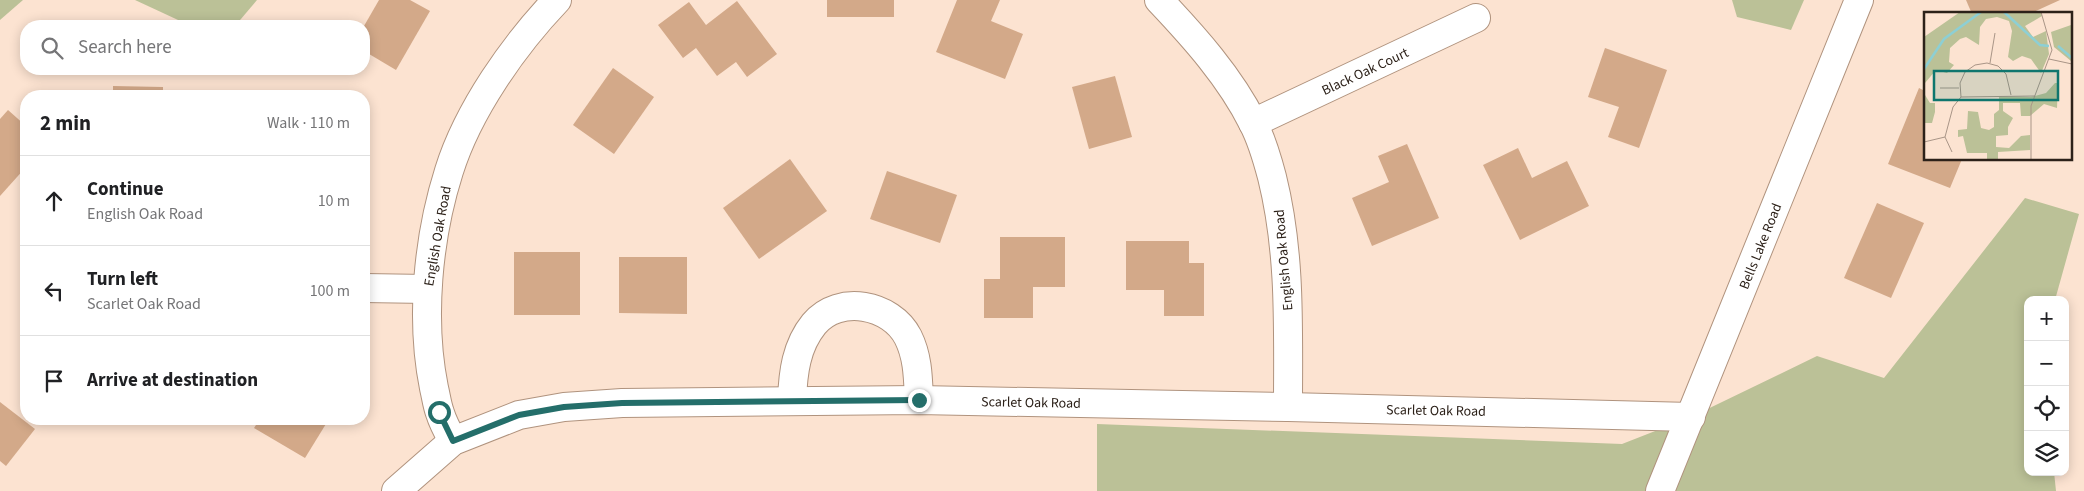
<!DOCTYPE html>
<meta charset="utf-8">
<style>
body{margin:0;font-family:"Source Sans 3",sans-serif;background:#f2f2f2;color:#202124}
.controls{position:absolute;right:15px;bottom:15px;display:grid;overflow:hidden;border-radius:10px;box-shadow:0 2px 12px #0003}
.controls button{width:45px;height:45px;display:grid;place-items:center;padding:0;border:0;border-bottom:1px solid #e0e0e0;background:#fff;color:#202124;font:25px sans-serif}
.stop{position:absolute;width:15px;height:15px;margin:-11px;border:4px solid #246e6a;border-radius:50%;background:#fff}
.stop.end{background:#246e6a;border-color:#fff;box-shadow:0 1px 5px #0008}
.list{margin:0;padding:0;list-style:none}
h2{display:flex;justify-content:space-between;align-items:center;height:65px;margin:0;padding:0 20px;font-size:21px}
h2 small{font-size:16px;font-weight:400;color:#757577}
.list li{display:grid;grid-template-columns:32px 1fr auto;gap:15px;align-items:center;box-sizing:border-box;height:90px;padding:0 20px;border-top:1px solid #e0e0e0}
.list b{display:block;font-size:19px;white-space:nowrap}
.list p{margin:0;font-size:16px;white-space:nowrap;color:#757577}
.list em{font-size:16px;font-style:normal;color:#757577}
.icon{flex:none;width:28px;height:28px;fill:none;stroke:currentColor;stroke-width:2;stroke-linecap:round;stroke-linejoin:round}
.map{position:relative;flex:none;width:2084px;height:491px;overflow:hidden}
.search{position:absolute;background:#fff;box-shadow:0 2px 12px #0003;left:20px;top:20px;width:350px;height:55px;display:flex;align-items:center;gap:12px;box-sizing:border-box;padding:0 18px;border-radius:20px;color:#757577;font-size:19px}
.panel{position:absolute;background:#fff;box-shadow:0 2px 12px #0003;left:20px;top:90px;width:350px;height:335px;border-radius:20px}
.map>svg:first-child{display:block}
.green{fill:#bbc197}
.building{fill:#d3a989}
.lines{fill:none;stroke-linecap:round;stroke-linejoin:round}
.street-casing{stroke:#b0937e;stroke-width:30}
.secondary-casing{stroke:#b0937e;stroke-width:30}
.street{stroke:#fff;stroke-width:28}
.secondary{stroke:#fff;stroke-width:28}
.route{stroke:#246e6a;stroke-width:6}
.labels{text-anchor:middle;stroke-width:4;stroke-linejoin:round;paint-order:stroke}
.street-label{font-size:14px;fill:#2c2119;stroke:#fff}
.inset-river{fill:none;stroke:#8dcfd4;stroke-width:2.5}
.inset-road{fill:none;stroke:#a99587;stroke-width:1}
.view{fill:#0f766e;fill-opacity:0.15;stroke:#0f766e;stroke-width:2.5}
.inset-edge{fill:none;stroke:#2c2119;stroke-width:2.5}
</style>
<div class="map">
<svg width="2084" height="491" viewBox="0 0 2084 491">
<rect width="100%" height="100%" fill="#fce3d1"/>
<g class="green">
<polygon points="0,0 23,0 0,20"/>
<polygon points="135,0 257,0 235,26 191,26"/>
<polygon points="1732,0 1804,0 1791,30 1737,17"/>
<polygon points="2025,198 2079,214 2055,300 2028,300 2028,472 2054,472 2056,491 1097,491 1097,424 1622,444 1691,417 1817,356 1884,378"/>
</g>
<g class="building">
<polygon points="379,0 410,0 430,11 396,70 364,51 364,26"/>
<rect x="827" y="0" width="67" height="17"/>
<polygon points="957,0 1000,0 991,21 1023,34 1005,79 936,52"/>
<polygon points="1966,0 2060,0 2029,14 1972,14"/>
<polygon points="737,1 777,54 747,77 736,62 717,76 696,48 683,58 658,25 689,2 706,25"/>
<polygon points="1605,48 1667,70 1639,148 1608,137 1619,107 1588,97"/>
<polygon points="613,68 654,97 614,154 573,125"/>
<polygon points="1115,76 1132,137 1089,149 1072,87"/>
<polygon points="113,86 163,87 163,96 113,96"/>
<polygon points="1919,88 1925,91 1925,159 1962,159 1950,188 1888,164"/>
<polygon points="8,110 26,126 26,167 0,196 0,119"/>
<polygon points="1407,144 1439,218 1372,246 1352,198 1389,182 1378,156"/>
<polygon points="1518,148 1532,178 1567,161 1589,206 1520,240 1483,165"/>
<polygon points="790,159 827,211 759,259 723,208"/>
<polygon points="887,171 957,195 940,243 870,219"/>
<polygon points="1877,203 1924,223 1891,298 1844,278"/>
<polygon points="1000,237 1065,237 1065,287 1033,287 1033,318 984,318 984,279 1000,279"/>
<polygon points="1126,241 1189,241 1189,263 1204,263 1204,316 1164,316 1164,290 1126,290"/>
<rect x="514" y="252" width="66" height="63"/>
<polygon points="619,257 687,257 687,314 619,313"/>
<polygon points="0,402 35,429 6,466 0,461"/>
<polygon points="260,419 329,419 305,458 254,428"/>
</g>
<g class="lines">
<g class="street-casing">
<g id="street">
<path d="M1159,0c35,37 71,77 94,123 9,17 14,35 19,54 19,76 16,152 16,230"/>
<polyline points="1253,123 1476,18"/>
<polyline points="364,288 427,289"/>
<path d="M792,400c1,-27 4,-54 22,-76 25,-30 77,-20 94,13 10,20 10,41 11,63"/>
<path d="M453,441c-5,-9 -10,-18 -13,-28 -3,-8 -4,-17 -6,-25 -14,-69 -6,-151 15,-217 19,-61 65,-126 108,-171"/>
<polyline points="396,491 453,441 519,415 564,407 622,403 919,400 1288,407 1691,417"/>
</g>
</g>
<g class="secondary-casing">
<polyline id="secondary" points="1660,491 1859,0"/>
</g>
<use href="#street" class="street"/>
<use href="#secondary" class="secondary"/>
</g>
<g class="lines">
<polyline class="route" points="439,412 453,441 519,415 564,407 622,403 919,400"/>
</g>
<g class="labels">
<g class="street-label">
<text transform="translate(1365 71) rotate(-25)" y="5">Black Oak Court</text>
<text transform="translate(437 236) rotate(-80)" y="5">English Oak Road</text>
<text transform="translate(1760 246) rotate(-68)" y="5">Bells Lake Road</text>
<text transform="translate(1283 260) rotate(-95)" y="5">English Oak Road</text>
<text transform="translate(1031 402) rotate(1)" y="5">Scarlet Oak Road</text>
<text transform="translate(1436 410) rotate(1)" y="5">Scarlet Oak Road</text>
</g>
</g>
<g transform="translate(1924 12)">
<rect width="148" height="148" fill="#fce3d1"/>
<path d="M36,0h81l1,4 -17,10 8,11 13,-6 3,23 -8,19 -10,-14 -9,-3 -9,5 -5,-4 4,-26 -3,-10 -12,-4 -11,2 -6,8 -1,18 -13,-8 -6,2 -10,9 -1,14 5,3 -7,8 -11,-3 -11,13v12l5,8h5v9l-3,11h-8v-86zM147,13v36l-17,-14 -3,-15zM131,71h3l-1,25 -13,-4 -14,12h-9l-1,-13h-17v8l10,7 -5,9v8l-12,1v11l13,1 12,-12 9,-1v15l-32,2v7h-11v-6h-20l-4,-17 -5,1v-7l9,-1 1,-18 10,1 3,16 8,2 5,-3v-13l5,-4v-14l32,1 15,-4z" fill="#bbc197"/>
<path class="inset-river" d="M80,0l36,33 9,1M134,34l14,12M0,57l20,-30 37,-27"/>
<path class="inset-road" d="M125,47l23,5M66,51l5,-30M16,76h19M37,85l-1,-14 5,-11 10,-7 12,-2 11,3 8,8 5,21M21,125l8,-30 8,-10 74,-1M21,125l7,15M0,130l21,-5M107,147v-53l21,-56 -11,-38"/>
<path class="view" d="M10,59h124v29h-124z"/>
<rect width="148" height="148" class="inset-edge"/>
</g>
</svg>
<div class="controls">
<button>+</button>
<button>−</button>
<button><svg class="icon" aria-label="locate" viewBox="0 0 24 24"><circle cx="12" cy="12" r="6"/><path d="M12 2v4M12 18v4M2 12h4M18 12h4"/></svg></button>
<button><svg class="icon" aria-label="layers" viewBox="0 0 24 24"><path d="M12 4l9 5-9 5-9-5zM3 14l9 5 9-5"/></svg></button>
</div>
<div class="stop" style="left:439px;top:412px"></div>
<div class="stop end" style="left:919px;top:400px"></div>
<div class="search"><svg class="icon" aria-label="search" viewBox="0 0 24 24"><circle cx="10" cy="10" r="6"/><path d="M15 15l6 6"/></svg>Search here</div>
<section class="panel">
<h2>2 min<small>Walk · 110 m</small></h2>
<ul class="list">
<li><svg class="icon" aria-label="ahead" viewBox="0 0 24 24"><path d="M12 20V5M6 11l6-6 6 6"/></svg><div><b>Continue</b><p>English Oak Road</p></div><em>10 m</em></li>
<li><svg class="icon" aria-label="left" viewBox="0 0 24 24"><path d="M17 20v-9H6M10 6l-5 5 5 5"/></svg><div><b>Turn left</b><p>Scarlet Oak Road</p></div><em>100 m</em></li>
<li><svg class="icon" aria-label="arrive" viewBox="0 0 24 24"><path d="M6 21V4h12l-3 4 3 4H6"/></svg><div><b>Arrive at destination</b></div></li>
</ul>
</section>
</div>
